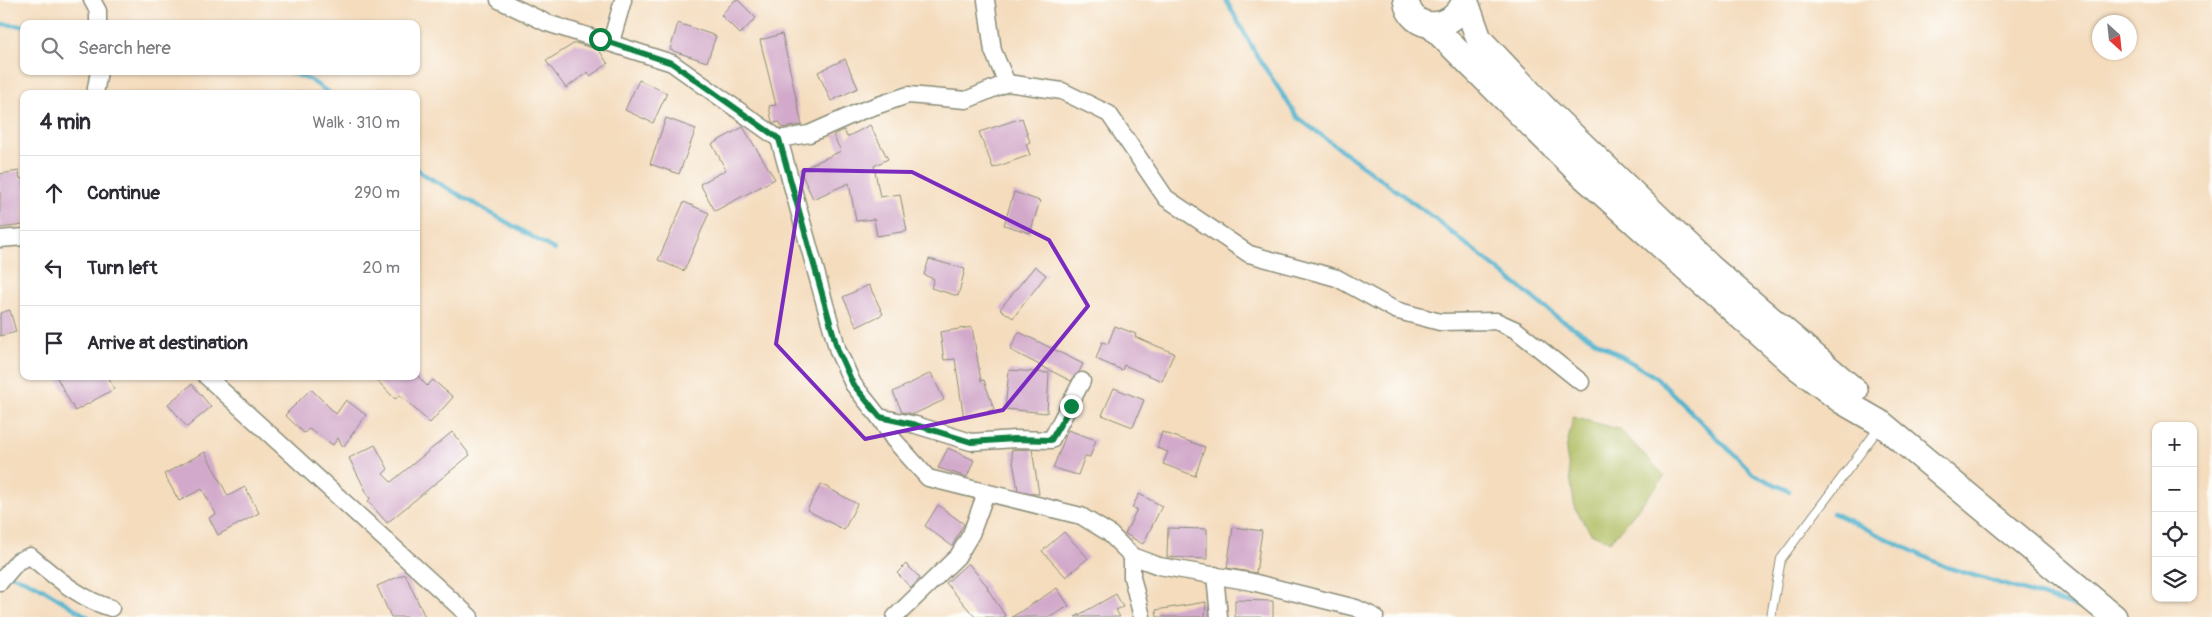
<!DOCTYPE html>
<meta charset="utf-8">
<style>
body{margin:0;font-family:Pangolin,sans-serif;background:#f7f7f7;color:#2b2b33}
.controls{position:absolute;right:15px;bottom:15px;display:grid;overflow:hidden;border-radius:10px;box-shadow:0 1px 4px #0004}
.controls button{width:45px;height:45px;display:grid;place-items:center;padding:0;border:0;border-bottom:1px solid #e1e1e2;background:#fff;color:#2b2b33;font:25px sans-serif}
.compass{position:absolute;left:2092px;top:15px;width:45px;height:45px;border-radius:50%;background:#fff;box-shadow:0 1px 4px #0004;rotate:153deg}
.stop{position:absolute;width:15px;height:15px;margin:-11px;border:4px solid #0b8043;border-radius:50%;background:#fff}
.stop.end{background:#0b8043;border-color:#fff;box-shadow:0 1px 5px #0008}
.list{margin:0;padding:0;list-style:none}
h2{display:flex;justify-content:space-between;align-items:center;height:65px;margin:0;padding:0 20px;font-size:21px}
h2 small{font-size:16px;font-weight:400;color:#7c7c81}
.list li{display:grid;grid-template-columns:32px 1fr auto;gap:15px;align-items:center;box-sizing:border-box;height:75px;padding:0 20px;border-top:1px solid #e1e1e2}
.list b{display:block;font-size:19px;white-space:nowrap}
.list em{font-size:16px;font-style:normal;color:#7c7c81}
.icon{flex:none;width:28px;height:28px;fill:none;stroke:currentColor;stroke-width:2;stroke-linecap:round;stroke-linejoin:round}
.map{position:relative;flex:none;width:2212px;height:617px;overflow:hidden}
.search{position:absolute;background:#fff;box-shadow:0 1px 4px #0004;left:20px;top:20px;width:400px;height:55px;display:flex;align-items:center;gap:12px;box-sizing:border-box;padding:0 18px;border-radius:10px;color:#7c7c81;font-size:19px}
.panel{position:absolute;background:#fff;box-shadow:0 1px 4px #0004;left:20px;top:90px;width:400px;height:290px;border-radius:10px}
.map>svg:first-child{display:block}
.green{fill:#afbc5e;stroke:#677c49}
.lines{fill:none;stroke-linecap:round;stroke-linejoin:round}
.stream{stroke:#4db1cc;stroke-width:4.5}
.building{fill:#d2a9cb}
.service-casing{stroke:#8a8c78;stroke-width:10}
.minor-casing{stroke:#8a8c78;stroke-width:19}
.primary-casing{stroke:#8a8c78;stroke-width:28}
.service{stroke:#fff;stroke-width:8}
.minor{stroke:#fff;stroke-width:16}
.primary{stroke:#fff;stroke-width:25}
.route{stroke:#0b8043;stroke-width:6}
.marked{fill:none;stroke:#7b2cbf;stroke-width:4;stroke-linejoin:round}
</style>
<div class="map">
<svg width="2212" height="617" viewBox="0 0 2212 617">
<rect width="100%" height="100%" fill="#fdfcf7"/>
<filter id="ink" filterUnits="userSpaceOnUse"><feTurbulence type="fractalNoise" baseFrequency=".02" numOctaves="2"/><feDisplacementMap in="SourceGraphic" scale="10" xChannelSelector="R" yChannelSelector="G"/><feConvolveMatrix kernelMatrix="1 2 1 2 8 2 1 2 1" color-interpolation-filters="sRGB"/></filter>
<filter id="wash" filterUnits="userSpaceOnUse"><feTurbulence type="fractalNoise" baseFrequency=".0096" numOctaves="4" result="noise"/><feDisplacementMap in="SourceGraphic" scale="20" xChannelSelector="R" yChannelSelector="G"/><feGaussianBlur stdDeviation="1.12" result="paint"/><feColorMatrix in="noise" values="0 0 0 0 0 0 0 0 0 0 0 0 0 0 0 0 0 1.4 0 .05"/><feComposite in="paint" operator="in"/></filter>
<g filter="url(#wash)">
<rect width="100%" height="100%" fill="#f4dcbd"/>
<polygon class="green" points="1573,417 1619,429 1665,476 1610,542 1591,533 1575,509 1566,451"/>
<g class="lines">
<g class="stream">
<polyline points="1226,0 1256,54 1298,118 1435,219 1558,318 1657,378 1753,474 1789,491"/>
<polyline points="0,24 24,26"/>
<polyline points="286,71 310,80 331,94"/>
<polyline points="416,167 421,173 555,250"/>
<polyline points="1833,513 1946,567 2088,610"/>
<polyline points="11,575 38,586 88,617"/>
</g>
</g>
<g id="blocks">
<g class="building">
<polygon points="735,0 738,0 756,18 740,34 721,15"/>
<polygon points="678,23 716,36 707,62 670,50"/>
<polygon points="782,34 802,125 782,128 780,122 774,123 772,122 769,106 776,105 760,40"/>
<polygon points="575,43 599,50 608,64 590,76 588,72 566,88 546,61"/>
<polygon points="845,59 858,88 831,101 818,72"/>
<polygon points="639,80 667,93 653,123 625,110"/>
<polygon points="666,118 696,129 679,174 650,164"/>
<polygon points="1022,118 1030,142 1026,144 1030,155 993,168 979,132"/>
<polygon points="870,125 888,159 874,166 880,197 900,194 907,231 877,236 874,219 856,221 849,183 813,199 800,170 841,151 833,135 844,130 847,137"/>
<polygon points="743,127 775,179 715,211 700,184 726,170 712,144"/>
<polygon points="19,171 20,179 24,178 23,225 0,228 0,174"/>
<polygon points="1014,192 1040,201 1030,233 1004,225"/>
<polygon points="684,202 709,213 684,271 658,260"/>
<polygon points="929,259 965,269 958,296 931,288 934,279 924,275"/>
<polygon points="1035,266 1046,275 1013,318 1000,309"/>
<polygon points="869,285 883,314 857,327 843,297"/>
<polygon points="10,310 16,332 0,336 0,313"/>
<polygon points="1115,326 1136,334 1135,337 1174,353 1162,381 1124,365 1122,370 1096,359 1102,342 1108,344"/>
<polygon points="972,327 981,381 984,380 994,409 964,419 955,359 944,360 940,332"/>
<polygon points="1019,332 1083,364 1079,372 1071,381 1010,350"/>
<polygon points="1009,370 1049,373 1047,413 1005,409"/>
<polygon points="931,373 944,400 914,414 902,412 893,392"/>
<polygon points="56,376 108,376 114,389 75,411"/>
<polygon points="373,376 418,376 427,386 433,380 453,397 430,423 400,395 395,399"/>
<polygon points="192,384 211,407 187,427 168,404"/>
<polygon points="1114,388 1144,400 1133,427 1102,415"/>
<polygon points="311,389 336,414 346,400 366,415 343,447 338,438 333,445 309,429 304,433 285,415"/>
<polygon points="1068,430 1096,440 1090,457 1085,456 1078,475 1053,468"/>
<polygon points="452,432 470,455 387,523 368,501 370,499 349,458 375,445 388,469 383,474 391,482"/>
<polygon points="1162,432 1205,447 1195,476 1163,464 1168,452 1157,448"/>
<polygon points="948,448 974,460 967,477 938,468"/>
<polygon points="1032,449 1039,494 1036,494 1018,490 1011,450"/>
<polygon points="205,452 228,496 245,487 259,513 218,535 209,518 216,514 202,489 179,501 164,474"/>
<polygon points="821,484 857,504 844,530 807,510"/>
<polygon points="1139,494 1162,506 1143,544 1125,534 1137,509 1132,508"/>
<polygon points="938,505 964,524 952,546 925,526"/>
<polygon points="1233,527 1262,531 1256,573 1227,568"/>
<polygon points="1168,528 1207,529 1207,559 1167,557"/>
<polygon points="1064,532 1088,558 1066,577 1042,551"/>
<polygon points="968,563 988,587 987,588 1006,617 975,617 946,583"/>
<polygon points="906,564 920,578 911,588 897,573"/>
<polygon points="405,574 425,617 391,617 377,586"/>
<polygon points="1057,588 1069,606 1050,617 1012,617"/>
<polygon points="1116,594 1123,607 1116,610 1120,617 1075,617"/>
<polygon points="1235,600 1273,601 1273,617 1235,617"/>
<polygon points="1206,602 1205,617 1157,617 1156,610"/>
</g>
</g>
</g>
<g filter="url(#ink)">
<use href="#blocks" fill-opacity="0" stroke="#8a8c78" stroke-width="1"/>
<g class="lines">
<g class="service-casing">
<polyline id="service" points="1771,617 1781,559 1879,428"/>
</g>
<g class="minor-casing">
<g id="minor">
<polyline points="92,0 98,11 98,24"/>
<polyline points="499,0 547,23 672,63 779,139 809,134 861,111 908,95 966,100 1007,83 993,51 986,0"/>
<polyline points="611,42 623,0"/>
<polyline points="1007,83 1062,91 1109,114 1166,198 1249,254 1337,278 1395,310 1440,322 1496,321 1516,330 1581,382"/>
<polyline points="95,94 99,71"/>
<polyline points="779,139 838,351 853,384 879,417 894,440 928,478 1081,516 1109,533 1132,556 1159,566 1252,582 1356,608 1375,617"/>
<polyline points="0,239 24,237"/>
<polyline points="206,376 470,617"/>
<polyline points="879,417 916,425 971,442 1015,439 1051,440 1082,381"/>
<polyline points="1132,556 1132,577 1142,617"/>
<polyline points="1215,575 1219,617"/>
<path d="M0,582l18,-21 12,-5c25,20 49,43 81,52"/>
<polyline points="895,617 958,556 971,534 986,493"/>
</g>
</g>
<g class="primary-casing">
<g id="primary">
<path d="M1406,0c5,33 47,33 59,0"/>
<polyline points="1465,0 1479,39 1546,110 1712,269 1855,391"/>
<polyline points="1431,25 1580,173 1796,366 1842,401 1882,424 2114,617"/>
</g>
</g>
<use href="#service" class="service"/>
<use href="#minor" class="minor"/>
<use href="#primary" class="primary"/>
</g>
</g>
<g class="lines" filter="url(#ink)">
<polyline class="route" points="600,39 672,63 779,139 838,351 853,384 880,417 916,425 971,442 1014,439 1051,440 1071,406"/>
</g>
<path class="marked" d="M804,170l108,2 137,68 39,66 -85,104 -138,29 -89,-95z"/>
</svg>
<div class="controls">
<button>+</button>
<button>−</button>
<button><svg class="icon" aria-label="locate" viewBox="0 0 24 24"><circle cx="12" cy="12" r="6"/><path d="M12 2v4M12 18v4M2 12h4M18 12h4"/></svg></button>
<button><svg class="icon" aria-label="layers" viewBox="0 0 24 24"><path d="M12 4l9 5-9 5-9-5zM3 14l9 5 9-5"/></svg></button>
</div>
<svg class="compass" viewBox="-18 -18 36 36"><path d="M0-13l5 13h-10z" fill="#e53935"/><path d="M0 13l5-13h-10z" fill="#7c7c81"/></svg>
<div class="stop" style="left:600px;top:39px"></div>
<div class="stop end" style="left:1071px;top:406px"></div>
<div class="search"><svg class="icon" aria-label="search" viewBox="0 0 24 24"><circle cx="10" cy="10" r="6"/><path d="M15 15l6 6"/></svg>Search here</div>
<section class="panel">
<h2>4 min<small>Walk · 310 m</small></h2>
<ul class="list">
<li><svg class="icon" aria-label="ahead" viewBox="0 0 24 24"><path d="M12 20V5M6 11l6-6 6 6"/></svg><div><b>Continue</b></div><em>290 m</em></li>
<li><svg class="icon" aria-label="left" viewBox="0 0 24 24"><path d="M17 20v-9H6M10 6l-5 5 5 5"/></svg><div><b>Turn left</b></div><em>20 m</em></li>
<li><svg class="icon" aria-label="arrive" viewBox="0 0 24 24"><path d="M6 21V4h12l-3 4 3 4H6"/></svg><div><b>Arrive at destination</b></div></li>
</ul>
</section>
</div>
